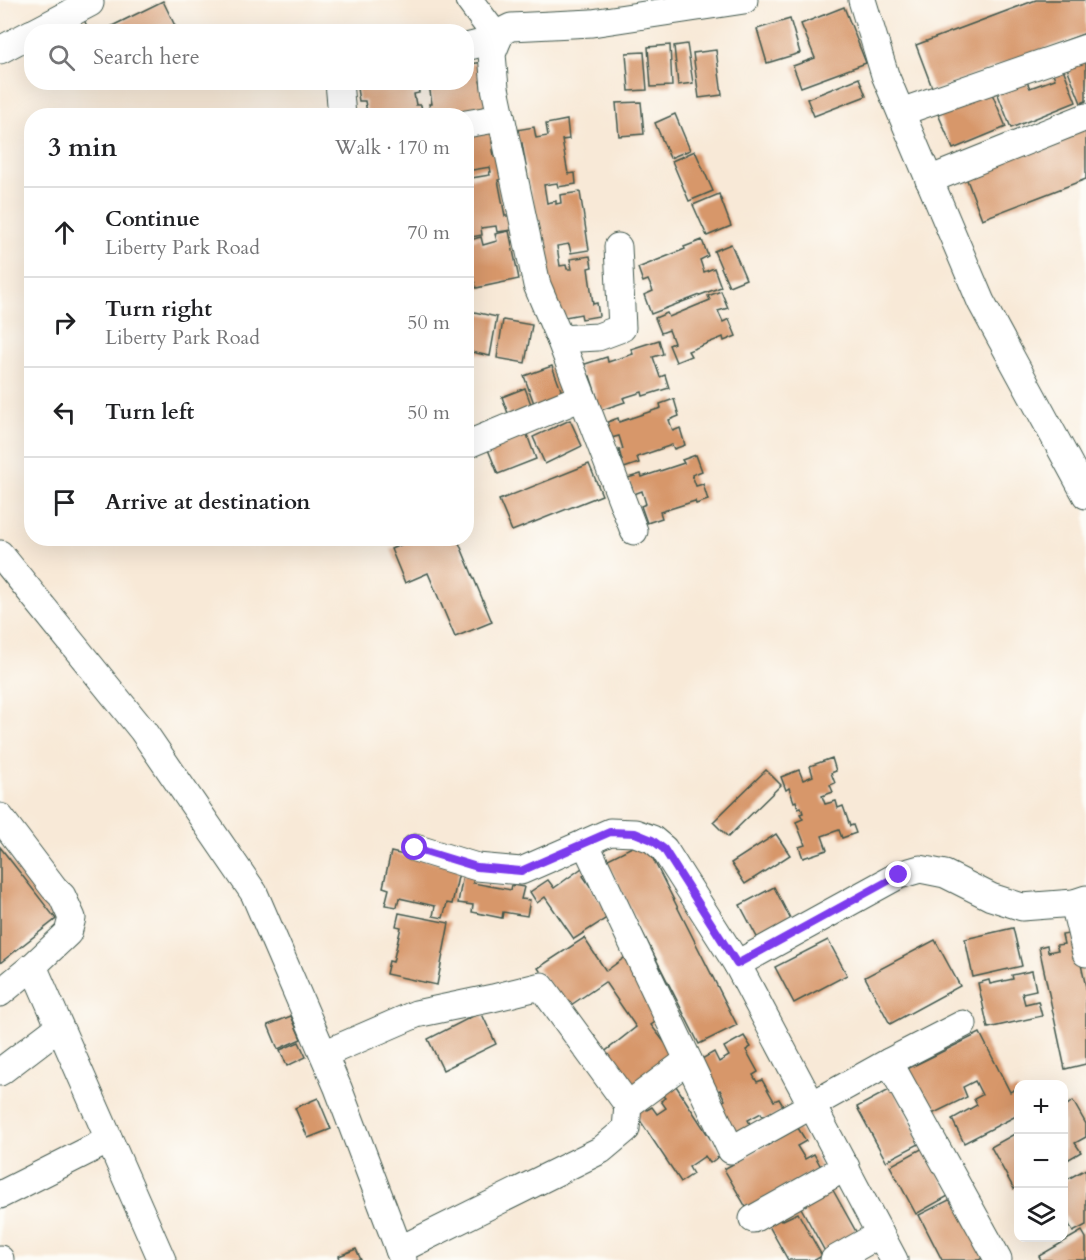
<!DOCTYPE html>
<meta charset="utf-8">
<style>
body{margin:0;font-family:Cardo,serif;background:#f2f2f2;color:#202124}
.controls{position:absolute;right:18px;bottom:18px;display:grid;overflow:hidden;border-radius:12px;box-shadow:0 6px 24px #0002}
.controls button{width:54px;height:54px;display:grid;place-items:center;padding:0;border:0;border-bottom:2px solid #e0e0e0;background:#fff;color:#202124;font:30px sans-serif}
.stop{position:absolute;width:18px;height:18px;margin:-14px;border:4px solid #7c3aed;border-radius:50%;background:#fff}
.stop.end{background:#7c3aed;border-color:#fff;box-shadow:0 2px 6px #0008}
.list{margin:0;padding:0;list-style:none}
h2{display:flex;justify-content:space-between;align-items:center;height:78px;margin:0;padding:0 24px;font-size:26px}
h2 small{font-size:20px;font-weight:400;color:#757577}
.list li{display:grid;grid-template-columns:39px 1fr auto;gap:18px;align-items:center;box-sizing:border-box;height:90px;padding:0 24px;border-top:2px solid #e0e0e0}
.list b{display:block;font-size:22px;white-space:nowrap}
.list p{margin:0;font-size:20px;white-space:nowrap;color:#757577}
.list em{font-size:20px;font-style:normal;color:#757577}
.icon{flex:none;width:33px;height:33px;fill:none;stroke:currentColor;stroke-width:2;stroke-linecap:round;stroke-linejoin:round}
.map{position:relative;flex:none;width:1086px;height:1260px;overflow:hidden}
.search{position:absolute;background:#fff;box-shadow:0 6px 24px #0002;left:24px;top:24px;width:450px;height:66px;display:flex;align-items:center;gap:15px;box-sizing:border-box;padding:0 21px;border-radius:24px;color:#757577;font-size:22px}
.panel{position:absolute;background:#fff;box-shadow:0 6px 24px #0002;left:24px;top:108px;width:450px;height:438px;border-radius:24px}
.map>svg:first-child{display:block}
.building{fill:#d7976b}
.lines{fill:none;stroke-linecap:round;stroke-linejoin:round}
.minor-casing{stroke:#40574c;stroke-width:29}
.minor{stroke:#fff;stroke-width:27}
.route{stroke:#7c3aed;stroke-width:8}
</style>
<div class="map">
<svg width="1086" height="1260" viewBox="0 0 1086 1260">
<rect width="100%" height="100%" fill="#fdfcf7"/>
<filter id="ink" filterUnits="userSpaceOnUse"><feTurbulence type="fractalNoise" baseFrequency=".0167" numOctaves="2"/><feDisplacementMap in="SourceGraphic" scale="12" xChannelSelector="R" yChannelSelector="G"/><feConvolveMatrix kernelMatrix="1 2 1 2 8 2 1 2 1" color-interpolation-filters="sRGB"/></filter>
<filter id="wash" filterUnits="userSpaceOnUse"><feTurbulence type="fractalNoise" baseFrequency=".008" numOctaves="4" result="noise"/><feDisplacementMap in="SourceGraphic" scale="24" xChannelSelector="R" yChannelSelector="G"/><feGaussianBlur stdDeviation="1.35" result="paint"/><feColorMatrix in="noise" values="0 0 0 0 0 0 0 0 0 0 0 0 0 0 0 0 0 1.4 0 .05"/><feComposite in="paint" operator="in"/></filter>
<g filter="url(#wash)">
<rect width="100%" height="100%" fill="#f8e9d7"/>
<g id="blocks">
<g class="building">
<polygon points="1036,0 1086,0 1086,33 933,90 916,45"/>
<polygon points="163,1 178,32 114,32 112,26"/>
<polygon points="844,7 866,63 801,87 793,66 815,58 801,24"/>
<polygon points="83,18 90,32 55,32"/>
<polygon points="790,19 800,53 767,63 757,29"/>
<polygon points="687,44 693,83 678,85 674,46"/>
<polygon points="670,45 672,86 651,87 648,47"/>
<polygon points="716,50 722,95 699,98 693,53"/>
<polygon points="644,52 647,90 629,91 626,53"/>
<polygon points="1086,61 1086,101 1081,103 1067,68"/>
<polygon points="484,62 487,79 480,81 483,95 489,94 492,110 479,110 441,116 431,116 429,104 432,104 429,85 427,86 426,82 466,82 466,70 471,69 470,64"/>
<polygon points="1062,66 1076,102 1011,128 997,92 1026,80 1030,88 1055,79 1052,70"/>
<polygon points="859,78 866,96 814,116 807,99"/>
<polygon points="356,82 418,82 419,93 414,94 416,105 421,105 423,116 358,116 358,114 367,113 365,101 359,101"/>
<polygon points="991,91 1006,127 953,149 938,114"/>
<polygon points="641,102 644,134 619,136 616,103"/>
<polygon points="675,114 690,150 670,158 655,123"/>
<polygon points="567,120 569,139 562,140 568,174 575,173 576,184 558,187 557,183 544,185 547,203 556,201 556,204 561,203 560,195 580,192 589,250 571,253 569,244 557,246 560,266 566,265 567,269 572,269 570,259 590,256 592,267 588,268 593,304 597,303 599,316 582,319 581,314 565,317 557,322 529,184 522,143 519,144 516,130 534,127 536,138 548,136 546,124"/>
<polygon points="495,123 498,141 492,142 494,157 501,156 503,179 498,180 505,216 510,216 512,230 497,232 496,226 481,228 482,235 466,238 466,176 471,175 471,178 490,175 489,172 491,172 490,167 466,171 466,133"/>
<polygon points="1086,126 1086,179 982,219 964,172"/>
<polygon points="695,151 713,191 689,201 672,161"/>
<polygon points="719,194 731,226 707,236 693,205"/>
<polygon points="509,231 519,279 476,288 466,247 466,241 481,237 483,245 497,241 495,234"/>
<polygon points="702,240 708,256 700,260 704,272 714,268 721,287 651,314 644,295 653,291 648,280 643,282 638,268 685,249 684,247"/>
<polygon points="731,244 746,279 729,286 714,251"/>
<polygon points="721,291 728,308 718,311 723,322 729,319 736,336 724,341 723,337 688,351 691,356 676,362 669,345 674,343 669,330 661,333 655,318 667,313 669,317 710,300 708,296"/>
<polygon points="470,311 497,317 490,356 466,351 466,329"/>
<polygon points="503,320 532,325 525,363 497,358"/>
<polygon points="659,340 663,354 653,357 660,377 665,375 669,388 643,396 642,392 623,398 625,402 598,411 594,397 597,397 590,376 583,378 579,366 607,357 608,362 633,354 631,349"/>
<polygon points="552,366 564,398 536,409 524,376"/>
<polygon points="525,388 532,407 509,416 502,397"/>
<polygon points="674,399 679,416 669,420 673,431 680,428 685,445 674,449 672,445 637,457 639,463 624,468 619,450 623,449 619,436 611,438 605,423 618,418 619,422 661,408 660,404"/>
<polygon points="570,420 582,446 545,464 533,437"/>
<polygon points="526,432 536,459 498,474 487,447"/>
<polygon points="696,455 702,471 692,475 696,486 703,484 708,500 696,504 695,501 660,512 662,518 647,523 641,506 646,504 642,491 634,494 628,478 641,474 642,477 684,463 682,460"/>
<polygon points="589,464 602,495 512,531 499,500"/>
<polygon points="417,538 457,538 492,622 455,637 428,573 405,583 391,549"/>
<polygon points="832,758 836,771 831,773 835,783 830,785 833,792 822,796 825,804 836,801 838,808 843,806 850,826 853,825 856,833 842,838 839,830 822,836 827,850 803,858 799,847 805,845 796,822 803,819 800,814 803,813 801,807 798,808 796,801 794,802 789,788 786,790 781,777 799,770 803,780 813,776 810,766"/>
<polygon points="766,770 781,785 728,837 713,822"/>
<polygon points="776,834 790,855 745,884 731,863"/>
<polygon points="644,841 737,1025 699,1044 606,860"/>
<polygon points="0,847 56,919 0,963"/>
<polygon points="391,852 460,868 452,904 447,903 443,918 433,916 435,906 399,898 397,907 385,905 389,889 383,887"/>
<polygon points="582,868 586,874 583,876 603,905 613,914 574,939 545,897 537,903 530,892 548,880 554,888"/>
<polygon points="463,874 474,876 473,883 511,890 512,885 524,887 521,899 530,900 527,916 503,912 502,918 472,912 473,905 458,903"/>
<polygon points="774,887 792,922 758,939 740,905"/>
<polygon points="399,913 449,923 437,985 386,974 389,961 393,962 401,927 396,926"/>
<polygon points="1013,928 1022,966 973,977 965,939"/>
<polygon points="1074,933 1086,987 1086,1064 1065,1069 1039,947 1047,945 1048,952 1058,950 1056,945 1064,944 1062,935"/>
<polygon points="584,938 606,971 624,958 664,1016 651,1025 675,1056 630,1090 602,1054 636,1027 605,982 565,1009 538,968"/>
<polygon points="828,940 847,975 794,1003 775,967"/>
<polygon points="935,940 960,986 890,1024 865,977"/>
<polygon points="1032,971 1036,990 1022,993 1025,1004 1038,1001 1042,1016 988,1028 978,983 989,980 990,984 1013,979 1012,975"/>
<polygon points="481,1012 496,1044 443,1070 428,1039"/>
<polygon points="291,1016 301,1039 278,1049 268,1025"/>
<polygon points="980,1033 1010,1092 1018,1088 1018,1115 964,1143 952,1119 977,1105 974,1099 982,1095 975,1081 963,1087 967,1097 928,1116 905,1070"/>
<polygon points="744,1036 751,1047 746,1050 758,1072 753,1075 757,1082 762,1080 774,1101 779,1099 785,1109 765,1121 761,1113 748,1120 752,1128 731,1139 719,1104 725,1100 720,1090 713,1093 693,1064 714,1052 719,1062 729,1056 724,1047"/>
<polygon points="299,1042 306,1057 287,1066 280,1050"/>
<polygon points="676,1086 721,1155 710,1163 705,1156 689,1167 693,1174 681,1182 635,1113 645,1106 647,1110 652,1107 657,1114 666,1108 661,1101 665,1098 662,1095"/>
<polygon points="893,1088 921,1143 886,1161 857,1107"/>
<polygon points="318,1098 331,1129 308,1138 295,1108"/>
<polygon points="1073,1101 1086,1124 1086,1137 1075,1143 1081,1152 1064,1162 1064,1107"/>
<polygon points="798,1128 806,1141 797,1146 805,1159 814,1154 821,1167 747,1209 724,1169"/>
<polygon points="1018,1132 1018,1187 1014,1189 991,1147"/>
<polygon points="925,1147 950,1195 916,1214 890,1166"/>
<polygon points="1086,1169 1086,1225 1073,1232 1064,1215 1064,1181"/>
<polygon points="829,1183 859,1237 827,1255 800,1206"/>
<polygon points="957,1196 988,1255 979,1260 942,1260 919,1215"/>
<polygon points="798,1213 822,1256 815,1260 788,1260 769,1226 780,1219 781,1221"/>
<polygon points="1082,1231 1086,1238 1086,1260 1041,1260 1039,1256"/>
<polygon points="356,1249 361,1260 340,1260 339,1256"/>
</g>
</g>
</g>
<g filter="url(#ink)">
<use href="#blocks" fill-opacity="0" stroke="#40574c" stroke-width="1.5"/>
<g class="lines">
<g class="minor-casing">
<g id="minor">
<polyline points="469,0 498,39 492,54 495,88 537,285 560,339 598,337 622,328 618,247"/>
<polyline points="862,0 885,75 981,302 1086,495"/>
<polyline points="35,32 90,3"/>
<polyline points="466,47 498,39 501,32 511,27 592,23 744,0"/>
<polyline points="0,50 32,33"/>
<polyline points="339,82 342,116"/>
<polyline points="901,112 1086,48"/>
<polyline points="466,124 501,118"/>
<polyline points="929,180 1086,117"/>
<polyline points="560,339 634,531"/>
<polyline points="466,445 582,397"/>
<polyline points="0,554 143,731 254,893 338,1088 403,1260"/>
<polyline points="0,817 54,888 62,896 72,918 68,933 33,966 0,993"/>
<polyline points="585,843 731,1150 889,1062 963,1024"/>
<polyline points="415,848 477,867 521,871 610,832 635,833 652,839 664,849 737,964 894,1260"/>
<polyline points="1074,903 1086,953"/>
<polyline points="737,964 899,875 920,869 945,874 991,897 1022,907 1074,903 1086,899"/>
<polyline points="33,966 162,1260"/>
<polyline points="324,1054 416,1014 493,998 541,986 628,1105 688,1060"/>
<polyline points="889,1062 998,1259"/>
<polyline points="0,1072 59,1027"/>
<polyline points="0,1195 109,1140"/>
<polyline points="753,1219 846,1167"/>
<polyline points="399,1250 601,1150 626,1129 628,1105"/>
<polyline points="0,1259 0,1260"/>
<polyline points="834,1260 880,1234"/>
</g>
</g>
<use href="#minor" class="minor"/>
</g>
</g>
<g class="lines" filter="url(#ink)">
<polyline class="route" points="415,848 477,867 521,871 610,832 635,833 652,840 664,849 737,964 899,875"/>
</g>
</svg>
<div class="controls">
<button>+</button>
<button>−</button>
<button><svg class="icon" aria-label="layers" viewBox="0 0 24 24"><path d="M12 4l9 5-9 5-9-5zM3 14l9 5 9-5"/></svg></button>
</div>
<div class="stop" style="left:415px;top:848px"></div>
<div class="stop end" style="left:899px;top:875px"></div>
<div class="search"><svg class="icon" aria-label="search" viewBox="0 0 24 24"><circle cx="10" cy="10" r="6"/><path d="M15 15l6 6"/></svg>Search here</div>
<section class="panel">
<h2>3 min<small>Walk · 170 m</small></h2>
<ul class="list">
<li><svg class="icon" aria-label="ahead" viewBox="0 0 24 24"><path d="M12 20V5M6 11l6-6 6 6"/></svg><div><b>Continue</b><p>Liberty Park Road</p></div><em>70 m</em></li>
<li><svg class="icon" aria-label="right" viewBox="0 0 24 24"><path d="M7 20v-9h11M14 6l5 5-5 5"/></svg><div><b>Turn right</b><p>Liberty Park Road</p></div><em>50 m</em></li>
<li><svg class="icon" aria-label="left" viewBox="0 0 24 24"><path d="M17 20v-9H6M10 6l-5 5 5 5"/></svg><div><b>Turn left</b></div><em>50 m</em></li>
<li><svg class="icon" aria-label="arrive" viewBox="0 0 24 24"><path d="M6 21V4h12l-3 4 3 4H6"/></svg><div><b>Arrive at destination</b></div></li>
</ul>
</section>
</div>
